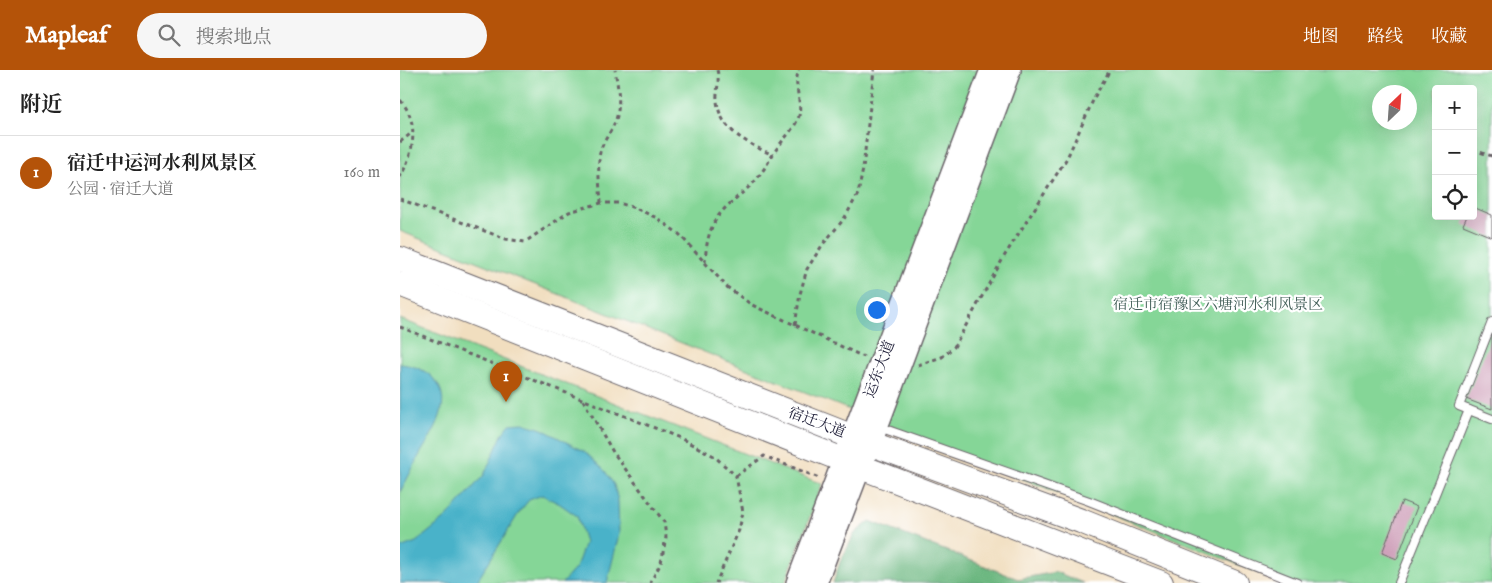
<!DOCTYPE html>
<html lang="zh">
<meta charset="utf-8">
<style>
body{margin:0;font-family:"IM FELL English","Noto Serif SC",serif;background:#f6f6f6;color:#222}
.controls{position:absolute;right:15px;top:15px;display:grid;overflow:hidden;border-radius:5px;box-shadow:0 5px 20px #0002}
.controls button{width:45px;height:45px;display:grid;place-items:center;padding:0;border:0;border-bottom:1px solid #e0e0e0;background:#fff;color:#222;font:25px sans-serif}
.compass{position:absolute;left:972px;top:15px;width:45px;height:45px;border-radius:50%;background:#fff;box-shadow:0 5px 20px #0002;rotate:25deg}
.you{position:absolute;left:476px;top:239px;width:18px;height:18px;margin:-12px;border:4px solid #fff;border-radius:50%;background:#1a73e8;box-shadow:0 0 0 8px #1a73e833}
.badge{display:grid;place-items:center;width:32px;height:32px;border-radius:50%;background:#b45309;color:#fff;font-size:16px;font-weight:700}
.pin{position:absolute;translate:-50% -41px;filter:drop-shadow(0 1px 2px #0008)}
.pin::after{content:'';position:absolute;top:26px;width:18px;height:15px;background:inherit;clip-path:polygon(0 0,100% 0,50% 100%)}
.list{margin:0;padding:0;list-style:none}
h2{display:flex;justify-content:space-between;align-items:center;height:65px;margin:0;padding:0 20px;font-size:21px}
h2 small{font-size:16px;font-weight:400;color:#767676}
.list li{display:grid;grid-template-columns:32px 1fr auto;gap:15px;align-items:center;box-sizing:border-box;height:75px;padding:0 20px;border-top:1px solid #e0e0e0}
.list b{display:block;font-size:19px;white-space:nowrap}
.list p{margin:0;font-size:16px;white-space:nowrap;color:#767676}
.list em{font-size:16px;font-style:normal;color:#767676}
.icon{flex:none;width:28px;height:28px;fill:none;stroke:currentColor;stroke-width:2;stroke-linecap:round;stroke-linejoin:round}
.map{position:relative;flex:none;width:1092px;height:513px;overflow:hidden}
header{display:flex;align-items:center;gap:30px;box-sizing:border-box;height:70px;padding:0 25px;background:#b45309;color:#fff}
header strong{font-size:24px}
nav{display:flex;gap:28px;margin-inline-start:auto;font-size:18px}
.search{width:350px;height:45px;background:#f6f6f6;display:flex;align-items:center;gap:12px;box-sizing:border-box;padding:0 18px;border-radius:28px;color:#767676;font-size:19px}
main{display:flex}
aside{flex:1;background:#fff}
.map>svg:first-child{display:block}
.green{fill:#85d697;stroke:#547c69;fill-rule:evenodd}
.forest{fill:#6cb780;stroke:#476c5e}
.water{fill:#4ab2c9;stroke:#366a82}
.building{fill:#ce9eb8}
.lines{fill:none;stroke-linecap:round;stroke-linejoin:round}
.lane-casing{stroke:#6a6469;stroke-width:10}
.secondary-casing{stroke:#6a6469;stroke-width:24}
.primary-casing{stroke:#6a6469;stroke-width:26}
.path{stroke:#6a6469;stroke-width:3;stroke-dasharray:4 4;stroke-linecap:butt}
.lane{stroke:#fff;stroke-width:8}
.secondary{stroke:#fff;stroke-width:21}
.primary{stroke:#fff;stroke-width:24}
.labels{text-anchor:middle;stroke-width:4.5;stroke-linejoin:round;paint-order:stroke}
.park-label{font-size:15px;fill:#45615b;stroke:#fff}
.street-label{font-size:15px;fill:#22223b;stroke:#fff}
</style>
<header>
<strong>Mapleaf</strong>
<div class="search"><svg class="icon" aria-label="search" viewBox="0 0 24 24"><circle cx="10" cy="10" r="6"/><path d="M15 15l6 6"/></svg>搜索地点</div>
<nav><a>地图</a><a>路线</a><a>收藏</a></nav>
</header>
<main>
<aside>
<h2>附近<small></small></h2>
<ul class="list">
<li><span class="badge">1</span><div><b>宿迁中运河水利风景区</b><p>公园 · 宿迁大道</p></div><em>160 m</em></li>
</ul>
</aside>
<div class="map">
<svg width="1092" height="513" viewBox="0 0 1092 513">
<rect width="100%" height="100%" fill="#fff"/>
<filter id="ink" filterUnits="userSpaceOnUse"><feTurbulence type="fractalNoise" baseFrequency=".02" numOctaves="2"/><feDisplacementMap in="SourceGraphic" scale="10" xChannelSelector="R" yChannelSelector="G"/><feConvolveMatrix kernelMatrix="1 2 1 2 8 2 1 2 1" color-interpolation-filters="sRGB"/></filter>
<filter id="wash" filterUnits="userSpaceOnUse"><feTurbulence type="fractalNoise" baseFrequency=".0096" numOctaves="4" result="noise"/><feDisplacementMap in="SourceGraphic" scale="20" xChannelSelector="R" yChannelSelector="G"/><feGaussianBlur stdDeviation="1.12" result="paint"/><feColorMatrix in="noise" values="0 0 0 0 0 0 0 0 0 0 0 0 0 0 0 0 0 1.4 0 .05"/><feComposite in="paint" operator="in"/></filter>
<g filter="url(#wash)">
<rect width="100%" height="100%" fill="#f1debf"/>
<g class="green">
<path d="M0,0h1092v513h-207l-885,-352zM1036,19h37v127h-37zM979,22h30v30h-30z"/>
<polygon points="0,249 422,414 385,513 0,513"/>
</g>
<polygon class="forest" points="470,451 618,509 656,502 683,513 433,513 440,492 455,463"/>
<g class="water">
<path d="M0,294c11,1 24,5 32,13 24,23 2,54 -12,77 -7,13 -13,26 -20,38z"/>
<polygon points="123,353 142,359 185,382 205,401 214,415 218,431 219,464 207,513 162,513 176,498 185,472 177,446 160,434 142,425 129,430 120,441 76,513 0,513 0,478 16,472 47,447 84,405 103,363 110,354"/>
</g>
<g id="blocks">
<g class="building">
<polygon points="1073,137 1092,145 1092,167 1063,155 1067,146 1073,146"/>
<polygon points="1092,264 1092,339 1066,329"/>
<polygon points="1002,431 1017,437 997,489 982,483"/>
</g>
</g>
</g>
<g filter="url(#ink)">
<use href="#blocks" fill-opacity="0" stroke="#6a6469" stroke-width="1"/>
<g class="lines">
<g class="lane-casing">
<g id="lane">
<polyline points="1092,252 1059,336 1092,349"/>
<polyline points="479,357 689,431 897,513"/>
<polyline points="999,513 1069,340"/>
</g>
</g>
<g class="secondary-casing">
<g id="secondary">
<polyline points="397,513 591,0"/>
<polyline points="416,513 460,397 471,373 610,0"/>
</g>
</g>
<g class="primary-casing">
<g id="primary">
<polyline points="0,189 453,367 681,451 835,513"/>
<polyline points="0,214 443,390 761,513"/>
</g>
</g>
<g class="path">
<path d="M317,0c3,10 -1,21 0,31 3,30 32,43 56,54"/>
<path d="M0,30c20,21 14,54 0,77"/>
<polyline points="0,72 13,62"/>
<polyline points="1073,80 1092,86"/>
<polyline points="0,129 106,169 125,172 169,142 201,133 219,133 235,138 257,148 279,164 327,217 352,235 464,287"/>
<path d="M201,133c-1,-16 -4,-35 -1,-51 3,-11 10,-18 14,-28 8,-16 4,-37 1,-54"/>
<path d="M305,192c1,-12 2,-25 8,-37 8,-18 28,-29 42,-44 9,-10 15,-23 23,-34 7,-10 15,-17 20,-28 6,-14 -6,-34 1,-49"/>
<polyline points="395,255 400,224 407,199 423,174 444,149 458,124 463,99 474,0"/>
<polyline points="0,257 280,368 314,386 336,406 343,442 339,460 316,513"/>
<polyline points="518,295 542,287 554,277 605,185 667,88 695,26 710,0"/>
<polyline points="183,330 213,382 264,452 266,467 261,493 250,513"/>
<polyline points="336,406 364,386 419,408"/>
</g>
<use href="#lane" class="lane"/>
<use href="#secondary" class="secondary"/>
<use href="#primary" class="primary"/>
</g>
</g>
<g class="labels">
<g class="park-label">
<text x="818" y="239">宿迁市宿豫区六塘河水利风景区</text>
</g>
<g class="street-label">
<text transform="translate(479 299) rotate(-69)" y="5">运东大道</text>
<text transform="translate(417 352) rotate(21)" y="5">宿迁大道</text>
</g>
</g>
</svg>
<div class="controls">
<button>+</button>
<button>−</button>
<button><svg class="icon" aria-label="locate" viewBox="0 0 24 24"><circle cx="12" cy="12" r="6"/><path d="M12 2v4M12 18v4M2 12h4M18 12h4"/></svg></button>
</div>
<svg class="compass" viewBox="-18 -18 36 36"><path d="M0-13l5 13h-10z" fill="#e53935"/><path d="M0 13l5-13h-10z" fill="#767676"/></svg>
<div class="you"></div>
<div class="pin badge" style="left:106px;top:332px">1</div>
</div>
</main>
